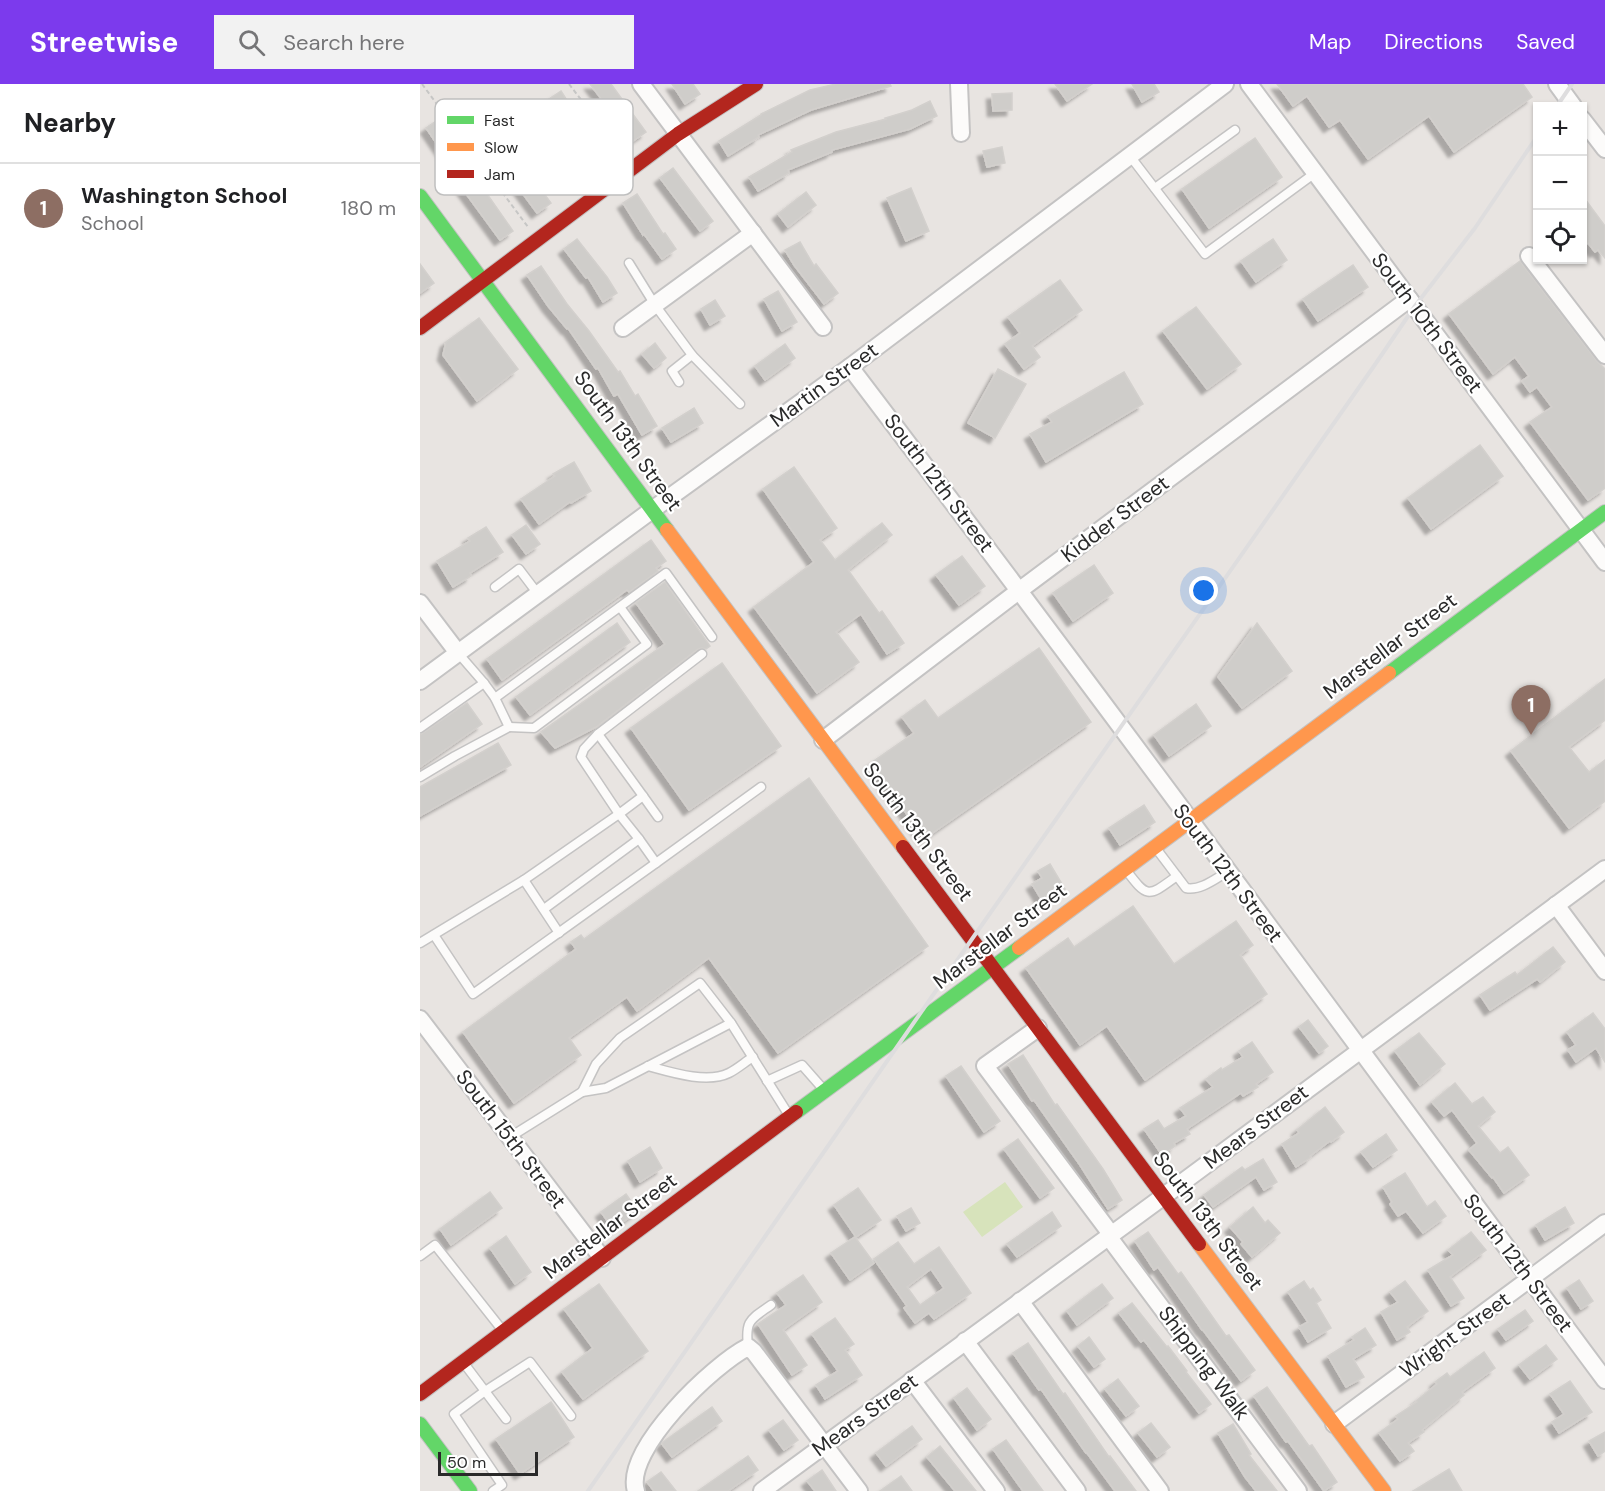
<!DOCTYPE html>
<meta charset="utf-8">
<style>
body{margin:0;font-family:"DM Sans",sans-serif;background:#f2f2f2;color:#202124}
.controls{position:absolute;right:18px;top:18px;display:grid;overflow:hidden;border-radius:0px;box-shadow:0 2px 4px #0004}
.controls button{width:54px;height:54px;display:grid;place-items:center;padding:0;border:0;border-bottom:2px solid #e0e0e0;background:#fff;color:#202124;font:30px sans-serif}
.scale{position:absolute;left:18px;bottom:15px;width:100px;box-sizing:border-box;padding-left:6px;border:3px solid #2a2a2a;border-top:0;font-size:16px;line-height:21px;white-space:nowrap;color:#2a2a2a;-webkit-text-stroke:4px #fff;paint-order:stroke}
.you{position:absolute;left:784px;top:507px;width:21px;height:21px;margin:-15px;border:4px solid #fff;border-radius:50%;background:#1a73e8;box-shadow:0 0 0 9px #1a73e833}
.badge{display:grid;place-items:center;width:39px;height:39px;border-radius:50%;background:#7c3aed;color:#fff;font-size:20px;font-weight:700}
.pin{position:absolute;translate:-50% -50px;filter:drop-shadow(0 2px 3px #0008)}
.pin::after{content:'';position:absolute;top:32px;width:21px;height:18px;background:inherit;clip-path:polygon(0 0,100% 0,50% 100%)}
.list{margin:0;padding:0;list-style:none}
h2{display:flex;justify-content:space-between;align-items:center;height:78px;margin:0;padding:0 24px;font-size:26px}
h2 small{font-size:20px;font-weight:400;color:#757577}
.list li{display:grid;grid-template-columns:39px 1fr auto;gap:18px;align-items:center;box-sizing:border-box;height:90px;padding:0 24px;border-top:2px solid #e0e0e0}
.list b{display:block;font-size:22px;white-space:nowrap}
.list p{margin:0;font-size:20px;white-space:nowrap;color:#757577}
.list em{font-size:20px;font-style:normal;color:#757577}
.icon{flex:none;width:33px;height:33px;fill:none;stroke:currentColor;stroke-width:2;stroke-linecap:round;stroke-linejoin:round}
.map{position:relative;flex:none;width:1185px;height:1407px;overflow:hidden}
header{display:flex;align-items:center;gap:36px;box-sizing:border-box;height:84px;padding:0 30px;background:#7c3aed;color:#fff}
header strong{font-size:28px}
nav{display:flex;gap:33px;margin-inline-start:auto;font-size:21px}
.search{width:420px;height:54px;background:#f2f2f2;display:flex;align-items:center;gap:15px;box-sizing:border-box;padding:0 21px;border-radius:0px;color:#757577;font-size:22px}
main{display:flex}
aside{flex:1;background:#fff}
.map>svg:first-child{display:block}
.pitch{fill:#d7e3bb}
.building{fill:#cfcdca;stroke:#d3d0cd;stroke-width:1.5;fill-rule:evenodd;filter:url(#shadow)}
.lines{fill:none;stroke-linecap:round;stroke-linejoin:round}
.lane-casing{stroke:#c4c3c3;stroke-width:11}
.street-casing{stroke:#c4c3c3;stroke-width:20}
.fast-casing{stroke:#c4c3c3;stroke-width:16}
.slow-casing{stroke:#c4c3c3;stroke-width:16}
.jam-casing{stroke:#c4c3c3;stroke-width:16}
.path{stroke:#c6c6c5;stroke-width:2;stroke-dasharray:4.5 3;stroke-linecap:butt}
.lane{stroke:#fcfbfa;stroke-width:8}
.street{stroke:#fcfbfa;stroke-width:16}
.fast{stroke:#63d668;stroke-width:14}
.slow{stroke:#ff974d;stroke-width:14}
.jam{stroke:#b3261e;stroke-width:14}
.rail{stroke:#deddde;stroke-width:4}
.labels{text-anchor:middle;stroke-width:4.5;stroke-linejoin:round;paint-order:stroke}
.street-label{font-size:21px;fill:#2a2a2a;stroke:#fff}
.key{fill:#fff;stroke:#bfbfbf;stroke-width:1.5}
.key-label{font-size:16px;fill:#2a2a2a}
</style>
<header>
<strong>Streetwise</strong>
<div class="search"><svg class="icon" aria-label="search" viewBox="0 0 24 24"><circle cx="10" cy="10" r="6"/><path d="M15 15l6 6"/></svg>Search here</div>
<nav><a>Map</a><a>Directions</a><a>Saved</a></nav>
</header>
<main>
<aside>
<h2>Nearby<small></small></h2>
<ul class="list">
<li><span class="badge" style="background:#8d6e63">1</span><div><b>Washington School</b><p>School</p></div><em>180 m</em></li>
</ul>
</aside>
<div class="map">
<svg width="1185" height="1407" viewBox="0 0 1185 1407">
<defs>
<filter id="shadow"><feDropShadow dx="-5.5" dy="5.5" stdDeviation="1.5" flood-color="#0004"/></filter>
</defs>
<rect width="100%" height="100%" fill="#e8e4e1"/>
<polygon class="pitch" points="585,1098 603,1123 562,1153 543,1128"/>
<g class="building">
<polygon points="170,0 191,0 226,48 213,57"/>
<polygon points="252,0 273,0 280,10 265,20"/>
<polygon points="416,0 470,0 471,2 391,26 338,51 339,53 308,72 299,57 341,31 341,30 390,6"/>
<polygon points="635,0 672,0 647,17"/>
<polygon points="712,0 734,0 739,8 722,18"/>
<polygon points="857,0 1103,0 1112,13 1034,68 1009,32 948,75 920,36 909,43 887,12 873,22"/>
<polygon points="141,7 166,46 169,45 188,77 173,86 148,45 145,47 126,17"/>
<polygon points="592,9 592,26 573,27 572,10"/>
<polygon points="510,17 517,32 490,45 412,66 412,68 368,86 369,89 338,107 329,93 372,68 371,66 416,48 466,35 465,34 492,26"/>
<polygon points="19,35 40,65 37,67 93,147 80,156 30,88 34,85 6,44"/>
<polygon points="81,50 131,119 117,129 67,61"/>
<polygon points="835,54 862,93 789,144 762,105"/>
<polygon points="582,63 585,79 567,83 563,67"/>
<polygon points="253,84 293,137 280,147 240,94"/>
<polygon points="491,104 509,147 486,157 467,114"/>
<polygon points="386,108 396,121 368,143 358,130"/>
<polygon points="217,110 243,150 245,149 256,165 242,175 224,150 223,151 203,119"/>
<polygon points="1162,111 1185,142 1185,174 1178,166 1175,168 1168,159 1162,162"/>
<polygon points="157,155 187,193 197,209 183,218 168,193 166,194 144,165"/>
<polygon points="853,155 867,176 836,198 821,177"/>
<polygon points="380,158 394,182 396,180 418,209 404,220 374,181 365,166"/>
<polygon points="1100,177 1177,277 1185,285 1185,404 1168,416 1110,338 1132,323 1117,303 1110,308 1102,297 1109,292 1095,273 1073,290 1029,230"/>
<polygon points="0,180 14,199 0,209"/>
<polygon points="933,181 948,203 898,237 883,215"/>
<polygon points="121,182 147,220 169,247 198,288 200,287 215,312 218,310 237,342 222,351 198,310 194,312 178,284 176,285 148,244 147,245 128,222 107,191"/>
<polygon points="640,196 662,226 612,262 620,273 604,285 585,260 600,249 588,233"/>
<polygon points="358,207 377,238 362,247 344,215"/>
<polygon points="295,216 305,232 290,241 281,225"/>
<polygon points="776,223 821,280 787,305 743,247"/>
<polygon points="59,234 98,285 57,317 23,271 26,258"/>
<polygon points="235,259 246,274 234,284 222,270"/>
<polygon points="365,260 375,274 345,296 335,282"/>
<polygon points="578,285 606,300 575,354 548,339"/>
<polygon points="704,288 723,320 626,378 610,350 632,338 628,332"/>
<polygon points="274,324 283,339 251,358 242,344"/>
<polygon points="1060,361 1083,392 1011,445 988,414"/>
<polygon points="154,378 171,407 151,419 150,418 119,440 101,415 135,392 133,390"/>
<polygon points="374,383 417,444 400,456 415,476 462,439 472,451 428,486 459,529 462,527 484,559 467,570 441,530 416,548 439,578 397,609 334,523 394,478 343,405"/>
<polygon points="106,441 120,460 106,470 92,451"/>
<polygon points="66,443 83,468 50,489 51,492 33,503 17,477 50,457 48,454"/>
<polygon points="231,456 246,477 236,484 238,487 209,508 207,506 82,596 67,575"/>
<polygon points="542,472 565,502 539,521 516,491"/>
<polygon points="674,481 693,509 653,537 633,509"/>
<polygon points="245,498 290,562 286,565 282,564 278,565 176,643 135,664 121,648 245,560 216,519"/>
<polygon points="197,539 210,558 110,631 96,613"/>
<polygon points="837,539 872,587 822,624 798,593"/>
<polygon points="619,564 671,638 504,755 451,679 494,649 482,633 505,616 518,634"/>
<polygon points="302,579 361,662 269,726 211,644"/>
<polygon points="1185,595 1185,636 1149,663 1169,688 1185,676 1185,717 1149,744 1091,667"/>
<polygon points="47,619 62,640 0,683 0,651"/>
<polygon points="776,620 791,642 749,672 734,651"/>
<polygon points="78,659 91,681 0,732 0,703"/>
<polygon points="389,694 508,862 358,969 289,874 217,927 207,913 149,954 161,971 94,1019 43,948 156,865 151,858 161,851 164,855"/>
<polygon points="724,721 735,738 700,761 689,744"/>
<polygon points="630,780 645,805 623,818 612,800 622,794 618,787"/>
<polygon points="713,822 754,880 816,837 833,861 820,871 847,910 725,996 687,942 660,961 606,884 648,854 654,863"/>
<polygon points="1133,863 1145,878 1120,898 1117,895 1070,926 1060,911 1095,888 1097,891"/>
<polygon points="1173,929 1185,945 1185,978 1176,964 1156,978 1148,966 1156,961 1147,948"/>
<polygon points="888,936 908,962 899,969 879,943"/>
<polygon points="999,949 1025,980 1000,1001 975,967"/>
<polygon points="832,958 853,988 836,1000 838,1003 823,1012 821,1009 767,1045 770,1050 754,1059 755,1062 742,1071 724,1045 738,1036 744,1045 766,1032 760,1024 793,1003 786,995 801,984 802,986 823,973 819,967"/>
<polygon points="603,971 635,1021 637,1020 683,1085 702,1116 688,1125 660,1081 614,1016 612,1017 588,980"/>
<polygon points="541,982 580,1037 564,1048 526,992"/>
<polygon points="1035,999 1052,1020 1063,1013 1075,1028 1058,1042 1080,1069 1088,1063 1109,1091 1084,1109 1073,1093 1072,1094 1049,1066 1057,1059 1032,1026 1024,1032 1012,1018"/>
<polygon points="905,1023 924,1048 911,1058 910,1057 890,1072 891,1073 876,1083 862,1060 879,1049 877,1046"/>
<polygon points="966,1050 977,1066 953,1083 941,1068"/>
<polygon points="598,1055 634,1104 620,1114 584,1065"/>
<polygon points="230,1063 242,1084 220,1098 208,1077"/>
<polygon points="843,1075 857,1098 844,1106 836,1093 793,1123 784,1111 822,1083 825,1086"/>
<polygon points="985,1089 1007,1123 1015,1117 1026,1132 1003,1149 986,1127 978,1132 970,1120 972,1118 963,1103"/>
<polygon points="438,1104 461,1136 436,1153 414,1121"/>
<polygon points="70,1108 82,1124 31,1161 20,1145"/>
<polygon points="206,1110 218,1127 193,1145 181,1128"/>
<polygon points="833,1123 845,1139 848,1136 860,1149 832,1173 821,1160 823,1158 810,1143"/>
<polygon points="1145,1123 1154,1139 1125,1156 1116,1141"/>
<polygon points="491,1124 500,1139 486,1147 477,1132"/>
<polygon points="632,1128 641,1142 597,1173 587,1160"/>
<polygon points="728,1148 758,1190 761,1188 806,1252 809,1251 835,1286 821,1297 783,1246 782,1246 738,1183 734,1186 715,1157"/>
<polygon points="1051,1148 1066,1166 1030,1193 1044,1214 1031,1222 1008,1186 1033,1171 1028,1166"/>
<polygon points="86,1152 111,1188 95,1200 70,1164"/>
<polygon points="435,1153 454,1179 430,1196 411,1169"/>
<path d="M478,1158l16,22 25,-17 32,46 -37,26 -5,-6 -14,10 -11,-15 3,-2 -33,-47zM511,1185l13,19 -24,17 -13,-18z"/>
<polygon points="383,1191 402,1218 363,1246 387,1281 372,1291 338,1240 366,1221 357,1209"/>
<polygon points="1159,1196 1173,1217 1161,1225 1147,1204"/>
<polygon points="884,1197 890,1206 893,1204 901,1216 896,1219 911,1244 888,1258 879,1243 888,1238 868,1208"/>
<polygon points="985,1197 1008,1227 987,1243 990,1248 977,1256 961,1228 978,1218 970,1208"/>
<polygon points="179,1200 228,1267 163,1315 142,1288 173,1264 144,1225"/>
<polygon points="682,1200 693,1214 657,1241 647,1227"/>
<polygon points="712,1219 747,1263 748,1262 767,1287 766,1288 791,1320 779,1329 724,1256 721,1258 699,1229"/>
<polygon points="1105,1226 1113,1237 1086,1256 1078,1245"/>
<polygon points="415,1234 434,1260 425,1266 442,1291 405,1315 396,1301 418,1287 392,1250"/>
<polygon points="945,1244 956,1261 933,1275 944,1293 926,1303 908,1272 934,1256 932,1253"/>
<polygon points="669,1253 685,1275 674,1283 658,1262"/>
<polygon points="608,1259 643,1310 645,1309 689,1373 690,1372 716,1407 695,1407 667,1369 666,1369 621,1305 619,1306 593,1269"/>
<polygon points="1126,1261 1137,1275 1110,1295 1099,1281"/>
<polygon points="1064,1268 1075,1284 1042,1308 1044,1311 1002,1346 1004,1348 988,1359 994,1367 980,1377 959,1349 978,1335 976,1332 997,1318 996,1317 1017,1300 1015,1298 1027,1289 1030,1293"/>
<polygon points="698,1295 719,1322 706,1332 685,1305"/>
<polygon points="1150,1297 1172,1328 1139,1349 1132,1338 1144,1330 1130,1310"/>
<polygon points="847,1303 889,1362 892,1361 917,1398 904,1407 868,1357 866,1358 834,1312"/>
<polygon points="547,1304 571,1335 557,1346 534,1314"/>
<polygon points="131,1318 154,1353 100,1390 76,1355"/>
<polygon points="292,1323 302,1337 252,1373 242,1360 243,1358"/>
<polygon points="363,1336 378,1356 364,1366 349,1346"/>
<polygon points="731,1339 750,1363 737,1373 718,1349"/>
<polygon points="813,1340 831,1370 829,1371 857,1407 836,1407 825,1393 798,1349"/>
<polygon points="492,1342 502,1355 466,1382 456,1369"/>
<polygon points="1185,1348 1185,1367 1178,1372 1169,1357"/>
<polygon points="586,1356 623,1407 603,1407 573,1365"/>
<polygon points="520,1362 556,1407 535,1407 507,1373"/>
<polygon points="328,1372 338,1386 308,1407 278,1407"/>
<polygon points="1029,1385 1042,1407 993,1407"/>
<polygon points="402,1386 416,1407 395,1407 387,1397"/>
<polygon points="241,1388 256,1407 234,1407 227,1398"/>
<polygon points="481,1392 492,1407 460,1407"/>
</g>
<g class="lines">
<g class="lane-casing">
<g id="lane">
<polyline points="710,72 785,170 895,89"/>
<polyline points="735,104 815,46"/>
<polyline points="209,179 235,221 272,271 252,287 259,298"/>
<polyline points="272,271 320,320"/>
<polyline points="75,503 99,485 118,510"/>
<polyline points="75,614 246,489 292,553"/>
<polyline points="89,643 114,644 227,560 200,523"/>
<polyline points="0,644 64,599"/>
<polyline points="178,650 164,665 161,673 199,730 223,712 238,733"/>
<polyline points="0,693 35,672 89,643 75,614 64,599 38,569"/>
<polyline points="223,712 178,650 282,570"/>
<path d="M735,763l31,41c14,3 29,-9 41,-16"/>
<path d="M706,786c22,29 22,27 51,6"/>
<polyline points="104,796 199,730 219,755 236,779 341,703"/>
<polyline points="124,825 219,755"/>
<polyline points="14,851 53,910 236,779"/>
<polyline points="0,859 104,796 139,849"/>
<path d="M228,982c22,6 59,18 81,7 8,-4 16,-11 24,-16"/>
<polyline points="347,997 382,981 404,1006"/>
<polyline points="162,1008 186,1004 311,939"/>
<polyline points="90,1053 162,1008 176,980 200,954 280,899 311,939 370,1033"/>
<polyline points="0,1172 15,1161 83,1247"/>
<path d="M328,1263c-3,-27 2,-27 23,-42"/>
<polyline points="43,1278 86,1335"/>
<polyline points="73,1407 82,1401 34,1330 65,1307 110,1278 151,1332"/>
</g>
</g>
<g class="street-casing">
<g id="street">
<polyline points="221,0 403,243"/>
<polyline points="539,0 541,49"/>
<polyline points="829,0 1185,478"/>
<polyline points="1137,0 1153,22"/>
<polyline points="1162,35 1185,65"/>
<polyline points="1109,172 1185,271"/>
<polyline points="203,244 333,149"/>
<path d="M430,283c255,335 504,675 755,1013"/>
<polyline points="0,519 38,569"/>
<polyline points="0,597 232,426 430,283 805,0"/>
<polyline points="403,656 600,506 989,215"/>
<polyline points="1136,821 1185,887"/>
<polyline points="0,935 182,1174"/>
<polyline points="618,944 565,982 691,1150"/>
<polyline points="688,1152 878,1407"/>
<polyline points="600,1217 740,1407"/>
<polyline points="545,1257 657,1407"/>
<polyline points="492,1296 576,1407"/>
<polyline points="914,1340 1185,1139"/>
<path d="M216,1407c-13,-41 78,-127 112,-144l6,5 105,139"/>
<polyline points="342,1407 744,1112 1185,785"/>
</g>
</g>
<g class="fast-casing">
<g id="fast">
<polyline points="0,112 247,446"/>
<polyline points="969,589 1185,428"/>
<polyline points="376,1028 599,864"/>
<polyline points="0,1340 50,1407"/>
</g>
</g>
<g class="slow-casing">
<g id="slow">
<polyline points="247,446 483,763"/>
<polyline points="599,864 969,589"/>
<polyline points="779,1160 964,1407"/>
</g>
</g>
<g class="jam-casing">
<g id="jam">
<polyline points="0,244 258,50 336,0"/>
<polyline points="483,763 779,1160"/>
<polyline points="0,1310 376,1028"/>
</g>
</g>
<g class="path">
<polyline points="2,0 108,143"/>
<polyline points="149,0 202,69"/>
</g>
<use href="#lane" class="lane"/>
<use href="#street" class="street"/>
<use href="#fast" class="fast"/>
<use href="#slow" class="slow"/>
<use href="#jam" class="jam"/>
<g class="rail">
<polyline points="1137,22 1152,0"/>
<polyline points="168,1407 552,855 954,282 995,222 1055,144 1118,51"/>
</g>
</g>
<g class="labels">
<g class="street-label">
<text transform="translate(1007 239) rotate(53)" y="7">South 10th Street</text>
<text transform="translate(404 301) rotate(-36)" y="7">Martin Street</text>
<text transform="translate(208 357) rotate(54)" y="7">South 13th Street</text>
<text transform="translate(519 399) rotate(53)" y="7">South 12th Street</text>
<text transform="translate(695 435) rotate(-37)" y="7">Kidder Street</text>
<text transform="translate(970 562) rotate(-37)" y="7">Marstellar Street</text>
<text transform="translate(498 748) rotate(53)" y="7">South 13th Street</text>
<text transform="translate(808 789) rotate(53)" y="7">South 12th Street</text>
<text transform="translate(580 852) rotate(-37)" y="7">Marstellar Street</text>
<text transform="translate(836 1043) rotate(-37)" y="7">Mears Street</text>
<text transform="translate(91 1055) rotate(53)" y="7">South 15th Street</text>
<text transform="translate(788 1137) rotate(53)" y="7">South 13th Street</text>
<text transform="translate(190 1142) rotate(-37)" y="7">Marstellar Street</text>
<text transform="translate(1098 1179) rotate(53)" y="7">South 12th Street</text>
<text transform="translate(1035 1251) rotate(-36)" y="7">Wright Street</text>
<text transform="translate(784 1279) rotate(53)" y="7">Shipping Walk</text>
<text transform="translate(445 1331) rotate(-36)" y="7">Mears Street</text>
</g>
</g>
<rect x="15" y="15" width="198" height="96" rx="9" class="key"/>
<rect x="27" y="32" width="27" height="8" fill="#63d668"/>
<rect x="27" y="59" width="27" height="8" fill="#ff974d"/>
<rect x="27" y="86" width="27" height="8" fill="#b3261e"/>
<g class="key-label">
<text x="64" y="42">Fast</text>
<text x="64" y="69">Slow</text>
<text x="64" y="96">Jam</text>
</g>
</svg>
<div class="controls">
<button>+</button>
<button>−</button>
<button><svg class="icon" aria-label="locate" viewBox="0 0 24 24"><circle cx="12" cy="12" r="6"/><path d="M12 2v4M12 18v4M2 12h4M18 12h4"/></svg></button>
</div>
<div class="scale">50 m</div>
<div class="you"></div>
<div class="pin badge" style="left:1111px;top:651px;background:#8d6e63">1</div>
</div>
</main>
